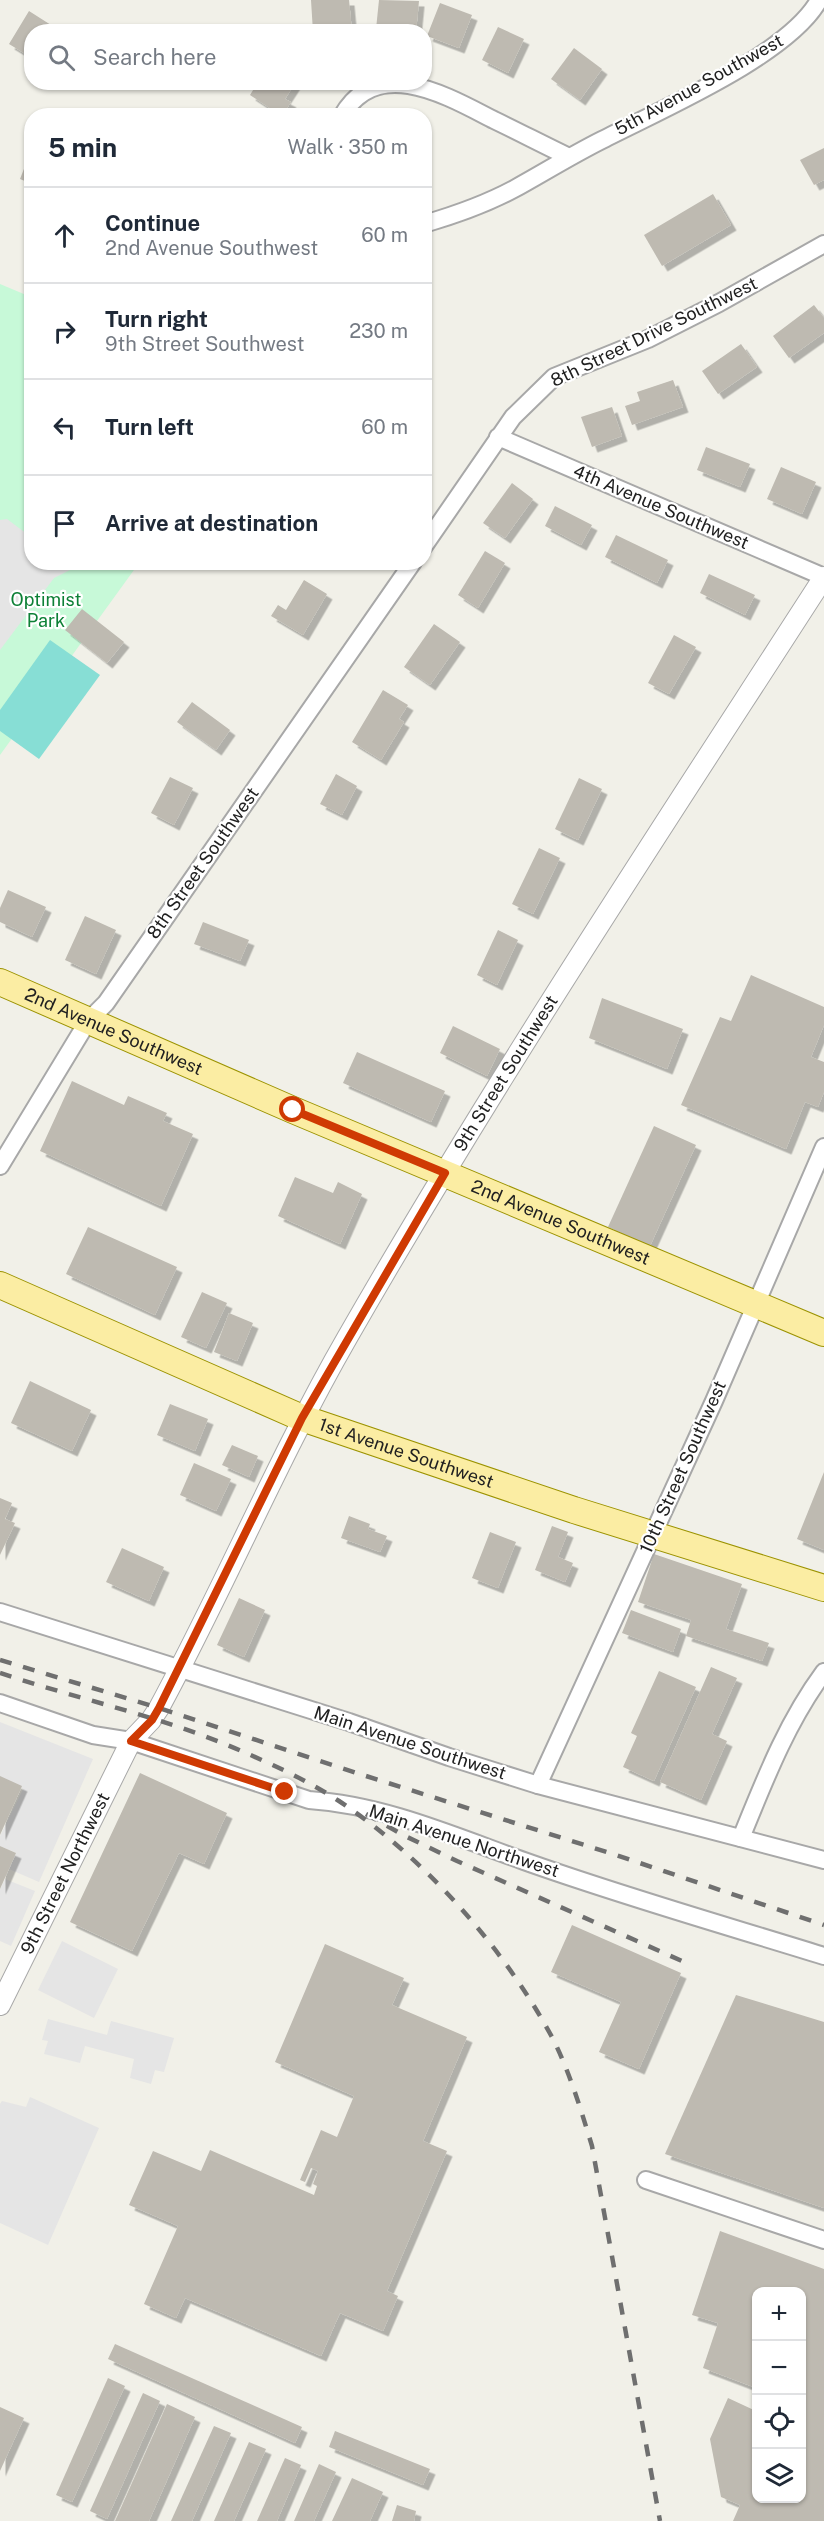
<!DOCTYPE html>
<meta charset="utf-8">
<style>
body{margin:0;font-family:"Public Sans",sans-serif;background:#f2f2f3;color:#1f2937}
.controls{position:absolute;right:18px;bottom:18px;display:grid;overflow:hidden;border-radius:12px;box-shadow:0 2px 4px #0004}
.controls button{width:54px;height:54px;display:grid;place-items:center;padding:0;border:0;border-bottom:2px solid #e0e1e3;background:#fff;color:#1f2937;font:30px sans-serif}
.stop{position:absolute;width:18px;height:18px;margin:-14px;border:4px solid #cf3a03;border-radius:50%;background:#fff}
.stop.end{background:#cf3a03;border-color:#fff;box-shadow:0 2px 6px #0008}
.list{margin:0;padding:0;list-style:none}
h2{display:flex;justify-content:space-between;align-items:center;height:78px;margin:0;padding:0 24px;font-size:26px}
h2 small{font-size:20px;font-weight:400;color:#747a83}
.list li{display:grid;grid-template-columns:39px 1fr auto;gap:18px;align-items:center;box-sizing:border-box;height:96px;padding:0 24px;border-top:2px solid #e0e1e3}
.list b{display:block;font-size:22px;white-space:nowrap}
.list p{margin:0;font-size:20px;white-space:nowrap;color:#747a83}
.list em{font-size:20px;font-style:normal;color:#747a83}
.icon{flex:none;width:33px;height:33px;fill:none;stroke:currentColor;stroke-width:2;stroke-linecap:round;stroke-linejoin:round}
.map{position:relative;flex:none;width:824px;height:2521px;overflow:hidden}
.search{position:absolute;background:#fff;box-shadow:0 2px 4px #0004;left:24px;top:24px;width:408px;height:66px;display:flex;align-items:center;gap:15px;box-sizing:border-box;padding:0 21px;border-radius:24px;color:#747a83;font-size:22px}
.panel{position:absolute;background:#fff;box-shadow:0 2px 4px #0004;left:24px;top:108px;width:408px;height:462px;border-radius:24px}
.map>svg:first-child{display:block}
.park{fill:#c7f9d8}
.pitch{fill:#87ded5}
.parking{fill:#e5e5e5}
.building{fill:#bebab1;filter:url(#shadow)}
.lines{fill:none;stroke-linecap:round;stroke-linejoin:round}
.minor-casing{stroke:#a8a8a8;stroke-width:20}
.tertiary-casing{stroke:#a8a8a8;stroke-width:22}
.primary-casing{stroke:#9c9302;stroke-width:28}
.minor{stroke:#fff;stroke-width:16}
.tertiary{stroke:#fff;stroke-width:20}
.primary{stroke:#fbeda3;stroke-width:26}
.rail{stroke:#6f6f6f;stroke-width:4.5;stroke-dasharray:12 12;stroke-linecap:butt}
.route{stroke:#cf3a03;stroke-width:8}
.labels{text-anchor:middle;stroke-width:4.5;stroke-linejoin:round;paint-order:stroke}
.street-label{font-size:18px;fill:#212121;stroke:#fff}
.park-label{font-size:18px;fill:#0d8036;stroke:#fff}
</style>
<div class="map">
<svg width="824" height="2521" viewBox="0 0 824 2521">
<defs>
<filter id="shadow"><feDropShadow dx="5.5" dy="5.5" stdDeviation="0" flood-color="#0004"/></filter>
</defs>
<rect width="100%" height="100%" fill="#f1f0e8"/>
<polygon class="park" points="0,284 31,297 32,562 139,563 0,755"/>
<polygon class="pitch" points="50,640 100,675 39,759 0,731 0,710"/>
<g class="parking">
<polygon points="7,519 31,537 32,562 66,563 74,568 54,578 0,650 0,520"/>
<polygon points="0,1722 93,1759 39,1882 9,1869 16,1853 0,1846 0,1836 23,1789 0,1778"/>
<polygon points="5,1879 35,1891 11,1946 0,1941 0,1889"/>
<polygon points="62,1941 118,1969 94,2018 38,1990"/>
<polygon points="48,2019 107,2035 111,2021 174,2038 164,2072 155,2070 151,2084 130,2078 134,2059 85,2046 80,2063 44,2054 48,2041 42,2040"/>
<polygon points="30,2097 99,2128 48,2245 0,2223 0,2104 2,2101 26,2107"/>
</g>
<g class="building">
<polygon points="311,0 349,0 352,32 313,32"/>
<polygon points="379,0 419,1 416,32 376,29"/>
<polygon points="440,3 472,15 459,48 427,36"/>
<polygon points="29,11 62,32 32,32 32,58 9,44"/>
<polygon points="498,27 524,39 508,73 482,60"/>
<polygon points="574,48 602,69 580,100 551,79"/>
<polygon points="258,82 296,82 285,99 291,102 282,116 250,95"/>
<polygon points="824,148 824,180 814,185 800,160"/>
<polygon points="29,156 32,157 32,184 20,179"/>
<polygon points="713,194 731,225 662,266 644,235"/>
<polygon points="814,305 824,318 824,333 789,358 773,336"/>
<polygon points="741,344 757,367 718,394 702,371"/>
<polygon points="673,380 683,407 632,425 625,406 640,401 637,392"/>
<polygon points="612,407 622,436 592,447 581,417"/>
<polygon points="706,447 750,464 740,487 697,470"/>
<polygon points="781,467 816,482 802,514 767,499"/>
<polygon points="512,483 533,499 505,538 483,523"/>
<polygon points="555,506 592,525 581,545 545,526"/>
<polygon points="616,535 668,560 657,583 605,557"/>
<polygon points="485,551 505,563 478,608 458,595"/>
<polygon points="709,574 755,595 745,615 700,593"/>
<polygon points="304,580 327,594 303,635 271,616 278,605 286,610"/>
<polygon points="82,609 124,642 107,663 65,630"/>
<polygon points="434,624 460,642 430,685 404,667"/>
<polygon points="674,635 696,647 669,694 648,683"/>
<polygon points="383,690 408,705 399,719 404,722 381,760 352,742"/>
<polygon points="192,702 230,730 216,750 177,722"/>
<polygon points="336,774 357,786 342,815 320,804"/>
<polygon points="170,777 193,788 174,825 151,813"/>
<polygon points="579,778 602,789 578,840 555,829"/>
<polygon points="539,848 560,858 533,914 512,904"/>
<polygon points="8,890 46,907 32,937 0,922 0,908"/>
<polygon points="85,916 116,930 96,974 65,960"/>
<polygon points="203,922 249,940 240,961 194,944"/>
<polygon points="498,930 518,940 497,985 477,975"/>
<polygon points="751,975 824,1007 824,1025 811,1057 824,1062 824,1092 818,1107 805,1102 786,1149 681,1105 720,1017 731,1021"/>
<polygon points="602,998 683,1029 667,1069 589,1038"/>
<polygon points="453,1026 500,1049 487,1076 440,1053"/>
<polygon points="357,1052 445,1091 431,1122 343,1083"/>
<polygon points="72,1081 124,1105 128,1096 167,1113 163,1121 193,1134 161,1206 40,1151"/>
<polygon points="654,1126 696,1145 650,1246 608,1227"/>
<polygon points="295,1177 333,1193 338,1182 362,1194 340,1244 278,1216"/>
<polygon points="88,1227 177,1267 155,1315 66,1274"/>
<polygon points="202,1292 227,1303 206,1348 181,1337"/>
<polygon points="229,1313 253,1323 237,1361 214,1352"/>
<polygon points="30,1381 91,1410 72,1451 11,1423"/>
<polygon points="170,1404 208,1419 195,1451 157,1435"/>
<polygon points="232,1445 258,1456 249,1477 222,1465"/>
<polygon points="194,1463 231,1479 216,1511 180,1495"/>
<polygon points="824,1472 824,1550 797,1539"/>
<polygon points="0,1498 12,1503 5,1519 15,1523 0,1555"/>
<polygon points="349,1516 370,1524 368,1529 387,1536 380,1552 341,1538"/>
<polygon points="552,1526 568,1532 558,1557 573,1563 565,1582 535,1570"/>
<polygon points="490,1532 516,1542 498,1588 472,1578"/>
<polygon points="122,1548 164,1567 149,1601 106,1582"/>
<polygon points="654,1554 742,1584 726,1629 769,1643 762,1661 686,1636 691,1620 638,1602"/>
<polygon points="239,1598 265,1610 244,1657 217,1645"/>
<polygon points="631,1610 681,1629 673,1652 622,1633"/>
<polygon points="711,1667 737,1678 712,1734 727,1741 701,1800 660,1782"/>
<polygon points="659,1671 696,1687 654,1781 623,1767 637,1736 631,1733"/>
<polygon points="140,1773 227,1813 204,1864 179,1853 132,1951 70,1922"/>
<polygon points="0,1776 22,1786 0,1835"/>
<polygon points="0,1846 16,1853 0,1889"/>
<polygon points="572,1925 681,1973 639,2069 599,2052 621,2002 551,1972"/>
<polygon points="325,1944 404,1978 392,2005 467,2037 423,2141 447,2151 387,2291 398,2296 383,2331 340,2313 321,2356 185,2298 176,2318 144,2304 178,2226 129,2205 153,2151 201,2171 210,2150 314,2195 317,2186 313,2184 318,2171 311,2168 305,2182 300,2180 321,2130 337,2137 354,2096 275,2062"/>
<polygon points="736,1995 824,2022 824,2208 665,2154"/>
<polygon points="720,2231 824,2269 824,2521 733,2521 740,2505 721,2497 710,2439 728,2398 756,2411 756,2498 802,2498 802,2292 756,2292 756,2388 703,2368 718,2323 692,2315"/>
<polygon points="115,2344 302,2427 295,2443 108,2359"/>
<polygon points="108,2378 125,2386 72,2502 56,2495"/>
<polygon points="143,2393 160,2401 107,2519 90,2511"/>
<polygon points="167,2404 195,2417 149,2521 115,2521"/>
<polygon points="0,2407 24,2418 0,2471"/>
<polygon points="214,2426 231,2433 192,2521 171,2521"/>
<polygon points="335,2431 430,2469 423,2485 329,2447"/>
<polygon points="249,2442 266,2449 234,2521 214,2521"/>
<polygon points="285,2458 301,2465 277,2521 257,2521"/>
<polygon points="319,2464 336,2472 314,2521 294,2521"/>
<polygon points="352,2478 383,2492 370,2521 332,2521"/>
<polygon points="397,2505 416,2511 414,2521 392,2521"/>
</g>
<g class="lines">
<g class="minor-casing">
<g id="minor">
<path d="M342,116c35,-62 107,-19 152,4 25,12 50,25 75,37"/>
<path d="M424,224c31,-9 62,-20 90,-35 29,-16 58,-34 88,-49 58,-30 187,-85 217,-140"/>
<polyline points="498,437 824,577"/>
<polyline points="424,546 513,417 554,377 648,339 719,303 824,244"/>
<polyline points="0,1166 88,1021 106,1003 413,562"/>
<polyline points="0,1612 349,1722 449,1757 538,1785 824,1860"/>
<path d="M0,1703l93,32 38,6 178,59c75,5 145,36 215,61 98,35 200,64 300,95"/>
<polyline points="538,1785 714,1401 824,1147"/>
<path d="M741,1838c24,-59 46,-116 83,-166"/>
<polyline points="646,2180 824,2240"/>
</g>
</g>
<g class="tertiary-casing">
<g id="tertiary">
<path id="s1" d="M0,2005l131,-264 20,-21 8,-12c66,-122 119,-250 188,-370 149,-260 315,-510 477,-761"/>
</g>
</g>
<g class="primary-casing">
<g id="primary">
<path id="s2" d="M0,982l293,128 531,223"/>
<path id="s3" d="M0,1285l302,133 272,92 250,78"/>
</g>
</g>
<use href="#minor" class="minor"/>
<use href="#tertiary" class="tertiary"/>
<use href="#primary" class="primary"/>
<g class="rail">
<polyline points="0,1660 159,1708 366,1776 613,1854 824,1925"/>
<path d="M0,1673c81,27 168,45 246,80 32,14 64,29 93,48 86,57 166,148 214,238 17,34 28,71 39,107l68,375"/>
<polyline points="366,1814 405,1836 457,1861 682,1961"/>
</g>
</g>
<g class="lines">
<polyline class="route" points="285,1792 131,1741 152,1720 159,1708 302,1418 445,1173 293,1110"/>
</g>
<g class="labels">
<g class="street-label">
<text transform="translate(699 85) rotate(-29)" y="6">5th Avenue Southwest</text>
<text transform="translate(654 332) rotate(-26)" y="6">8th Street Drive Southwest</text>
<text transform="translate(661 507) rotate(23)" y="6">4th Avenue Southwest</text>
<text transform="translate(203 863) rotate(-55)" y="6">8th Street Southwest</text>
<text dy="6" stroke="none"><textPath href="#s2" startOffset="124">2nd Avenue Southwest</textPath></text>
<text dy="6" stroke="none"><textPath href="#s1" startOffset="1062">9th Street Southwest</textPath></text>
<text dy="6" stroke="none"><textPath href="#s2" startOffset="610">2nd Avenue Southwest</textPath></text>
<text dy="6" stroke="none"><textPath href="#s3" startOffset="440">1st Avenue Southwest</textPath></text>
<text transform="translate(683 1467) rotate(-66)" y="6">10th Street Southwest</text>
<text transform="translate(410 1743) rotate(18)" y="6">Main Avenue Southwest</text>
<text transform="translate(464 1841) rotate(18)" y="6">Main Avenue Northwest</text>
<text dy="6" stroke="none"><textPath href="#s1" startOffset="147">9th Street Northwest</textPath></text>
</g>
<g class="park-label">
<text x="46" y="606">Optimist<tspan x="46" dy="21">Park</tspan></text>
</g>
</g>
</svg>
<div class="controls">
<button>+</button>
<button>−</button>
<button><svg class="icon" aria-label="locate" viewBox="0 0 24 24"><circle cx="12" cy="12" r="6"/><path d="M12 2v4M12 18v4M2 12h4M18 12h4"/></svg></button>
<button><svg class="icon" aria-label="layers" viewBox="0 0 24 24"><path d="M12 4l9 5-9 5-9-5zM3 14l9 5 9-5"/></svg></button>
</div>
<div class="stop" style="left:293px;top:1110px"></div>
<div class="stop end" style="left:285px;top:1792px"></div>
<div class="search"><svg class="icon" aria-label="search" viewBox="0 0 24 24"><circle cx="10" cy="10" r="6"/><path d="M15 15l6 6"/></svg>Search here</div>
<section class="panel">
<h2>5 min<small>Walk · 350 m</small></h2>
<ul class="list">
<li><svg class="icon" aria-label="ahead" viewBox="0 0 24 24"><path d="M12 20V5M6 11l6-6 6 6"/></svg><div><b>Continue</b><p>2nd Avenue Southwest</p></div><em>60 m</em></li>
<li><svg class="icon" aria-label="right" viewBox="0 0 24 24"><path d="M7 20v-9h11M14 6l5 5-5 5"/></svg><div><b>Turn right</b><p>9th Street Southwest</p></div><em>230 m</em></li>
<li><svg class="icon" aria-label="left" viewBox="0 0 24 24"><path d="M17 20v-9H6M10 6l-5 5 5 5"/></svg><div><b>Turn left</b></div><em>60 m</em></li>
<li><svg class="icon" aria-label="arrive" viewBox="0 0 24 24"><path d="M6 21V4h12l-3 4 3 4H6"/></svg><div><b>Arrive at destination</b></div></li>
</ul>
</section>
</div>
